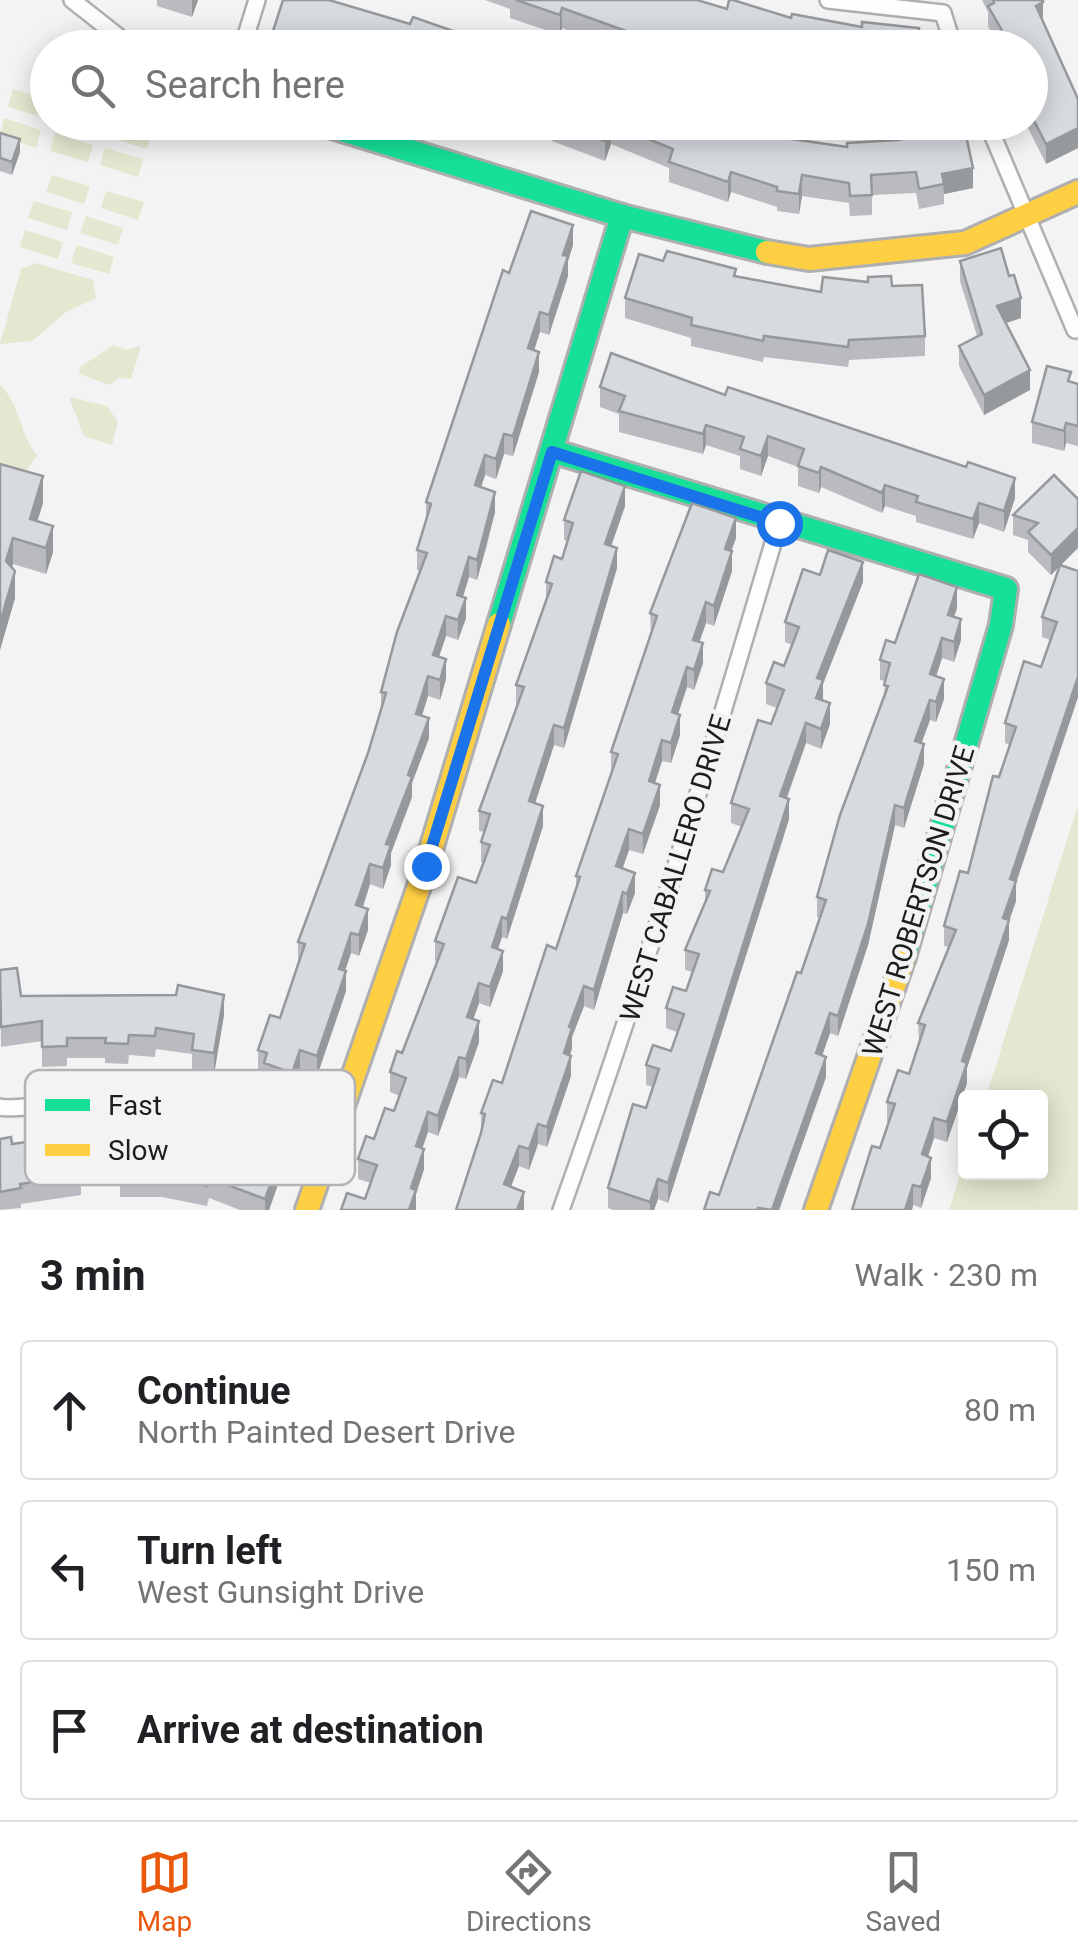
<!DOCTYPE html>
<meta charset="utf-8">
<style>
body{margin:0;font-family:Roboto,sans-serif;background:#f6f6f6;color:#202124}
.controls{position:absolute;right:30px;bottom:30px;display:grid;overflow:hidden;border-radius:10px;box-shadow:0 5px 25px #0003}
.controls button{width:90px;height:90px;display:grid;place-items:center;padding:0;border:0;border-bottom:2px solid #e0e0e0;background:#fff;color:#202124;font:50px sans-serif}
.stop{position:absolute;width:30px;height:30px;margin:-22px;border:8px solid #1a73e8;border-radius:50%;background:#fff}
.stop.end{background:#1a73e8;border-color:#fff;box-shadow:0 2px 10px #0008}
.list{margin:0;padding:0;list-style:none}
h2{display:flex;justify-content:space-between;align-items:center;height:130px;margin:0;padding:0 40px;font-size:42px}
h2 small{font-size:32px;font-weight:400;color:#757577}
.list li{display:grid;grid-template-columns:65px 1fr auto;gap:30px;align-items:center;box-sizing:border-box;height:140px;margin:0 20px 20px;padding:0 20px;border:2px solid #e0e0e0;border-radius:10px}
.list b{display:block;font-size:38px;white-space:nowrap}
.list p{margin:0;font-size:32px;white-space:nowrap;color:#757577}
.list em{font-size:32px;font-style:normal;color:#757577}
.icon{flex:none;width:55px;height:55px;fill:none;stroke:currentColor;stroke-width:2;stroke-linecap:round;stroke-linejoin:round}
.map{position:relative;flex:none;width:1078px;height:1210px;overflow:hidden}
.search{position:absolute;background:#fff;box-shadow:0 5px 25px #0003;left:30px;right:30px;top:30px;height:110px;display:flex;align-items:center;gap:25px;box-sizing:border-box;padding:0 35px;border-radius:55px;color:#757577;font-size:38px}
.sheet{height:610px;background:#fff}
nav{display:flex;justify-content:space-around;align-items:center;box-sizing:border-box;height:140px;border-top:2px solid #e0e0e0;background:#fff;font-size:28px;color:#757577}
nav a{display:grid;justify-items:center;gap:5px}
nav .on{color:#ea580c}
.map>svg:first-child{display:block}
.green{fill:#e6e7d0}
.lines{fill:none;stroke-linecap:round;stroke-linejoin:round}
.street-casing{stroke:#afafb0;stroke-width:20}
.fast-casing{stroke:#afafb0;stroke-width:28}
.slow-casing{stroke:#afafb0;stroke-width:28}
.street{stroke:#fdfdfd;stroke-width:15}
.fast{stroke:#16e098;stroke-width:22}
.slow{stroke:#ffcf43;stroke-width:22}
.wall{fill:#b9bbc0}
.shaded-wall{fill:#96999c}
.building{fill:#d7dadf;stroke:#96999c;stroke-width:2.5}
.route{stroke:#1a73e8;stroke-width:12}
.labels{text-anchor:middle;stroke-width:9;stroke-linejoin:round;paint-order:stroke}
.street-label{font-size:28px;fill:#1d1d1d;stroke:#f3f3f4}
.key{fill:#f3f3f4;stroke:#b3b3b4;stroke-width:2.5}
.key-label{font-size:28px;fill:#1d1d1d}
</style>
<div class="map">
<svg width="1078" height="1210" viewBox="0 0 1078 1210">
<rect width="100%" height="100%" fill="#f3f3f4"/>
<g class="green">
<polygon points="13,89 47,100 45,118 8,107"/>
<polygon points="4,118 41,130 36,148 0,136"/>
<polygon points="113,123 152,131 147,149 109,137"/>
<polygon points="55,133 93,145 88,162 50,151"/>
<polygon points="105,148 143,159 138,177 100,165"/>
<polygon points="52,175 90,186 84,204 46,192"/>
<polygon points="106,191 144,202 138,220 101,208"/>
<polygon points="34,201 72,212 67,230 28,218"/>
<polygon points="86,216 123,228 118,245 80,233"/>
<polygon points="25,230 63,242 58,259 20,247"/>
<polygon points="77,245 114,257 109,274 71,263"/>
<polygon points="36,263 93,280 96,298 66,312 32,341 0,344 21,269"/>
<polygon points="114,345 125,350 141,346 131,379 118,378 110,385 79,374 80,367"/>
<path d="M0,385c21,20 19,49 37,70l-12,18 -25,-6z"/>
<polygon points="69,397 107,406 118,422 112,445 84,436"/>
<polygon points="1078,805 1078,1210 949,1210 965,1159 966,1172 1040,1172 1040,1098 986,1097"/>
</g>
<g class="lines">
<g class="street-casing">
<g id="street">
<polyline points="72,0 133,48"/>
<polyline points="828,0 943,13 954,48"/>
<polyline points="242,48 257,0"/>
<polyline points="987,122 1075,330"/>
<path d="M0,1107c12,4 92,-8 114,-9 77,0 144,19 215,47"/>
<path d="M561,1210c81,-226 150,-456 218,-687"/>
</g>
</g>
<g class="fast-casing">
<g id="fast">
<polyline points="316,122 622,216 767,252"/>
<polyline points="552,451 1006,589 1001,625 904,957"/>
<polyline points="499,624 622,216"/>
</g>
</g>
<g class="slow-casing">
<g id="slow">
<polyline points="767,252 809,259 965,243 1078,192"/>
<polyline points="307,1210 426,866 499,624"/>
<polyline points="816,1210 904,957"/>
</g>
</g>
<use href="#street" class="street"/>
<use href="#fast" class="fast"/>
<use href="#slow" class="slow"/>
</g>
<g class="wall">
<polygon points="157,0 198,0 192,17 157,6"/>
<polygon points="485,0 697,0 727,9 791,18 919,48 616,48 562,28 560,35 510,18 510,9"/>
<polygon points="982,0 1043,0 1043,22 1078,99 1078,148 1046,164 1025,122 1030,122 1030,48 999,48 988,26 988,12"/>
<polygon points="410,24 515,48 273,48 273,31"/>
<polygon points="537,122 716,122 778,137 973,188 944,194 944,204 919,209 916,193 872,195 872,215 850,216 849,203 802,196 799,214 777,211 777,207 731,192 728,202 669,182 669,168 611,144 605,161 552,141 552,128"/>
<polygon points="0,133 20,152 12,175 0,171"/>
<polygon points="573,245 568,261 568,276 549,335 540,332 534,350 539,372 513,456 504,454 496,479 485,475 481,487 495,512 486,549 477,580 469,577 463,597 466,618 458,640 446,636 439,656 446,679 440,700 428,696 422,716 429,738 412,783 412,797 391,853 391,865 383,889 370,884 363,908 368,930 359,956 351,953 345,971 346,991 317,1076 300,1070 292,1093 264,1084 264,1072 258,1070 258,1050 280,1018 298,962 298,942 368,753 381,711 381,692 420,571 417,570 417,550 426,520 426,502 509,273"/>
<polygon points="663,261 821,292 892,286 925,336 925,356 849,360 848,367 764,357 763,362 691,346 691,338 625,318 625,298"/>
<polygon points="960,261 1009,276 1021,318 1006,323 1030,390 984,415 959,366 959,346 977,336 960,281"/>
<polygon points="1071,382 1078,384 1078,446 1066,443 1064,451 1032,443 1032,422"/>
<polygon points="600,387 725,395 1015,498 1004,532 979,523 973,539 916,522 916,516 885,506 882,513 821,487 819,493 798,486 798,467 768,456 761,476 740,469 740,456 706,445 703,454 619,432 619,414 600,407"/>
<polygon points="0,464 43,476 43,503 37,521 53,526 53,552 46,574 13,564 12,567 15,571 15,598 0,650"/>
<polygon points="1054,475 1061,565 1078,571 1078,697 1016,883 1016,901 1009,921 1009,940 967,1068 967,1083 947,1142 934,1138 928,1157 931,1178 921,1208 913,1205 912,1210 852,1210 880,1148 889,1122 887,1122 887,1102 909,1074 919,1043 918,1023 949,947 944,946 944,926 968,873 1010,745 1005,743 1005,723 1041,667 1050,640 1042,637 1042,617 1059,567 1051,575 1028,552 1028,540 1013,535 1013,515"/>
<polygon points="692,503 736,518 736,538 731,551 732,571 714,626 706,623 699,642 703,643 703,663 694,690 687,687 678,714 680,715 680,735 671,763 662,761 655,783 660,785 660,805 643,854 629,850 623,868 635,873 635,893 627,914 623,913 594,1010 584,1006 572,1037 572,1048 570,1056 571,1056 571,1076 547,1147 538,1144 529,1170 519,1166 511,1187 524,1192 524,1210 456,1210 481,1133 481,1113 493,1080 502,1083 547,945 556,949 576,890 576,876 611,772 611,752 651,634 650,613"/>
<polygon points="625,506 611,546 617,568 564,748 554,745 535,803 543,826 507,939 502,937 498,949 503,971 490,1007 479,1003 473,1019 479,1042 466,1079 459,1077 438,1136 428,1132 422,1149 424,1169 416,1194 416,1210 341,1210 365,1199 371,1183 358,1179 358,1159 394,1111 400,1096 390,1092 390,1072 402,1053 438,961 435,961 435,941 476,883 484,863 481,862 481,842 484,832 479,831 479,811 517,706 516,705 516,685 546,600 546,582 562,559 568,541 564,540 564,520"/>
<polygon points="820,575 863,582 823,684 822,701 830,724 821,749 806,743 787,798 789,819 668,1203 658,1199 654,1210 613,1210 608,1208 608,1188 646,1108 653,1087 646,1085 646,1065 671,1051 677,1032 666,1028 666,1008 686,991 693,972 685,970 685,950 705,902 705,890 723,872 742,827 731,823 731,803 771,724 777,708 766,704 766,683 784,666 792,645 785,642 785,622"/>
<polygon points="957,608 954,617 961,640 954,662 942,658 936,676 944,699 936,722 930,720 921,743 924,764 904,828 895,825 868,945 838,1036 830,1033 822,1056 826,1077 779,1210 704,1210 719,1195 801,973 820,918 817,917 817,897 884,699 885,681 880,680 880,660 895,643"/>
<polygon points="0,970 21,996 224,1015 214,1074 192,1070 192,1054 156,1049 155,1057 129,1055 128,1064 105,1063 105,1058 67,1058 67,1066 42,1067 42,1041 1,1047"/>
<polygon points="52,1121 120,1123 193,1137 282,1173 269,1210 240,1210 209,1198 207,1206 162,1197 120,1197 120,1185 81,1185 81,1195 21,1204 21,1208 0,1210 0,1139 12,1144 52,1138"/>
</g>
<g class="shaded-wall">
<polygon points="192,0 198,0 192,17"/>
<polygon points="1043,2 1043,22 1036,6"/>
<polygon points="562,8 562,28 560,35 560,15"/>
<polygon points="611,124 611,144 605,161 605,141"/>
<polygon points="1078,128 1078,148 1046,164 1046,144"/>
<polygon points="20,139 20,152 12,175 12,162"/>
<polygon points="973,168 973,188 944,194 942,174"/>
<polygon points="731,172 731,192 728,202 728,182"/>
<polygon points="802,175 802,196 799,214 799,194"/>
<polygon points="573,225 573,245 568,261 568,276 549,335 549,315 563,255"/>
<polygon points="1021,298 1021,318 997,326 997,306"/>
<polygon points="540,312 540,332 528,369 528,348"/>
<polygon points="539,352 539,372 513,456 513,436"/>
<polygon points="1030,370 1030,390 984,415 984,395"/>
<polygon points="1066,423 1066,443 1064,451 1064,431"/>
<polygon points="706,425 706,445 703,454 703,434"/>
<polygon points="504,434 504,454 496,479 496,459"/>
<polygon points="768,436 768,456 761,476 761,456"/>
<polygon points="485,455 485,475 475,506 475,485"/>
<polygon points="821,467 821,487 819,493 819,473"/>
<polygon points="43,476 43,503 30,545 30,519"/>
<polygon points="1015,478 1015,498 1004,532 1004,511"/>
<polygon points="885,485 885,506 882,513 882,493"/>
<polygon points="625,486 625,506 605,564 605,544"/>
<polygon points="495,492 495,512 477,580 477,560"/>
<polygon points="979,503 979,523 973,539 973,519"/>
<polygon points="736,518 736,538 725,569 725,549"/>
<polygon points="53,526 53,552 46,574 46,548"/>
<polygon points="1078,528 1078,548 1051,575 1051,555"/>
<polygon points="13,538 13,564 6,587 6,561"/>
<polygon points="617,548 617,568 564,748 564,728"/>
<polygon points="732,551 732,571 714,626 714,606"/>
<polygon points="469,557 469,577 457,615 457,595"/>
<polygon points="863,562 863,582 823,684 823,700 816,718 817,678"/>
<polygon points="15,571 15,598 0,650 0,623"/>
<polygon points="957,587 957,608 948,635 948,615"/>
<polygon points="466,598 466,618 458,640 458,620"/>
<polygon points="706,602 706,623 693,660 693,640"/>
<polygon points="446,616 446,636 433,675 433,655"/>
<polygon points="961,619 961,640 954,662 954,642"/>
<polygon points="942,638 942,658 930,695 930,674"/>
<polygon points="703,643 703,663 694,690 694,670"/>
<polygon points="446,659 446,679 440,700 440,680"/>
<polygon points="687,667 687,687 672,732 672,712"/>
<polygon points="428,676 428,696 416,734 416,714"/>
<polygon points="1078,677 1078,697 1016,883 1016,901 1009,921 1009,940 967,1068 967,1083 947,1142 947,1122 1003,918 1010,879"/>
<polygon points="944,679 944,699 936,722 936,702"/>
<polygon points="930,700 930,720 915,761 915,741"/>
<polygon points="830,703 830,724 821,749 821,729"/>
<polygon points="680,715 680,735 671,763 671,743"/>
<polygon points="429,718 429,738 412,783 412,797 391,853 391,865 383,889 383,868 386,844 408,775"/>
<polygon points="806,723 806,743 780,816 780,796"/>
<polygon points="554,725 554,745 529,822 529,801"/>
<polygon points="662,740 662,761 649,801 649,781"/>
<polygon points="924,744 924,764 904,828 904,808"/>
<polygon points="660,785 660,805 643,854 643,834"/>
<polygon points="789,799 789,819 668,1203 668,1183"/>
<polygon points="895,805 895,825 868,945 838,1036 838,1016"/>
<polygon points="543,806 543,826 507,939 507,919"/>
<polygon points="629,829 629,850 616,886 616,866"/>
<polygon points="370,864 370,884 356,926 356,905"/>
<polygon points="635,873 635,893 627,914 627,894"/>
<polygon points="623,892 623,913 594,1010 594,990"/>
<polygon points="368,909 368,930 359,956 359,935"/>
<polygon points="502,917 502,937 492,967 492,947"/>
<polygon points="351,933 351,953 339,989 339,969"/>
<polygon points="503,951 503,971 490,1007 490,987"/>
<polygon points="346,971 346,991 317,1076 317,1056"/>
<polygon points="479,983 479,1003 467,1037 467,1017"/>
<polygon points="584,986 584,1006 572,1037 572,1048 564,1074 564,1053 569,1027"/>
<polygon points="224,995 224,1015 214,1074 214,1053"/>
<polygon points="830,1013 830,1033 816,1073 816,1053"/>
<polygon points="479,1021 479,1042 466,1079 466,1059"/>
<polygon points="300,1050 300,1070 292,1093 292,1073"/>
<polygon points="571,1056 571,1076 547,1147 547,1127"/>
<polygon points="459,1057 459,1077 438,1136 438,1116"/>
<polygon points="826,1057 826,1077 779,1210 772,1210"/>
<polygon points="428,1112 428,1132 416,1166 416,1146"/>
<polygon points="934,1118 934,1138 922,1174 922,1154"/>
<polygon points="538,1124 538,1144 529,1170 529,1149"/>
<polygon points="519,1146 519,1166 504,1204 504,1184"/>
<polygon points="424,1149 424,1169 416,1194 416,1210 409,1210 411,1188"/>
<polygon points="282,1153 282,1173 269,1210 265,1210 265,1199"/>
<polygon points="931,1158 931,1178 921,1208 921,1187"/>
<polygon points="658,1179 658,1199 654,1210 650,1210 650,1202"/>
<polygon points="913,1185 913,1205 912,1210 905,1210"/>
<polygon points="524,1192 524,1210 517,1210"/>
</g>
<g class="building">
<polygon points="283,0 329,0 410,24 413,17 476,39 478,34 515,47 371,48 365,45 364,48 307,48 302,46 304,41 273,31"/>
<polygon points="516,0 697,0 727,9 729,0 733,0 791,18 792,14 862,27 862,22 919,28 917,48 734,48 704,40 702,48 673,48 562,8 560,15"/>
<polygon points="993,0 1043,0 1043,2 1036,6 1078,99 1078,128 1046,144 1030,113 1030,48 1004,48 999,37 1004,34 988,6 994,3"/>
<polygon points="555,122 733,122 778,137 847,147 847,143 898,140 964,126 973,168 942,174 944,184 919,189 916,172 871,175 872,195 850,196 849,183 802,175 799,194 777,191 777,187 731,172 728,182 669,162 673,149 611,124 605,141"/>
<polygon points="0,133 20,139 12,162 0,158"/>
<polygon points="531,211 573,225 563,255 568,256 549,315 540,312 528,348 539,352 513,436 504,434 496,459 485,455 475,485 495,492 477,560 469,557 457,595 466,598 458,620 446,616 433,655 446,659 440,680 428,676 416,714 429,718 408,775 412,777 386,844 391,845 383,868 370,864 356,905 368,909 359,935 351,933 339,969 346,971 317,1056 300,1050 292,1073 264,1063 267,1053 258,1050 270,1015 280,1018 305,944 298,942 368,753 386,693 381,692 397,632 427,553 417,550 431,504 426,502 503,270 509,273"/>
<polygon points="1001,248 1009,276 1014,275 1021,298 997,306 1030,370 984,395 959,346 982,334 960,261"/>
<polygon points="667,251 736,269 734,276 821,292 823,277 868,282 868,277 891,276 892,286 922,285 925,336 849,340 848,347 764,336 763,341 691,325 692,318 625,298 639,254 663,261"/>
<polygon points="611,353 725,395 728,387 966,467 968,462 1015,478 1004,511 979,503 973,519 916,502 918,496 885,485 882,493 821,467 819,473 798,466 804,449 768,436 761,456 740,449 744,437 706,425 703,434 619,411 625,396 600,387"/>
<polygon points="1047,366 1071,372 1068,381 1078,384 1078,426 1066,423 1064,431 1032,422"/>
<polygon points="0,464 43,476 30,519 53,526 46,548 13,538 6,561 15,571 0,623"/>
<polygon points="581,471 625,486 605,544 617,548 564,728 554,725 529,801 543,806 507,919 502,917 492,947 503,951 490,987 479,983 467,1017 479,1021 466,1059 459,1057 438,1116 428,1112 416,1146 424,1149 411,1188 416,1190 409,1210 341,1210 347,1193 365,1199 377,1165 358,1159 366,1136 374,1139 385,1108 394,1111 406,1078 390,1072 397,1051 402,1053 444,944 435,941 458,877 476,883 490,845 481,842 490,814 479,811 524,687 516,685 552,584 546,582 554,556 562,559 573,523 564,520"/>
<polygon points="1054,475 1078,499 1078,528 1051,555 1028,532 1038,523 1013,515"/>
<polygon points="692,503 736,518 725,549 732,551 714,606 706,602 693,640 703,643 694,670 687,667 672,712 680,715 671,743 662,740 649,781 660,785 643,834 629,829 616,866 635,873 627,894 623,892 594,990 584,986 569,1027 572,1028 564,1053 571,1056 547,1127 538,1124 529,1149 519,1146 504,1184 524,1192 517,1210 456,1210 481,1133 485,1114 481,1113 493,1080 502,1083 547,945 556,949 580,877 576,876 618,754 611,752 657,616 650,613"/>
<polygon points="828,550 863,562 817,678 823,680 816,698 830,703 821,729 806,723 780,796 789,799 668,1183 658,1179 650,1202 608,1188 633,1104 646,1108 659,1069 646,1065 653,1045 671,1051 684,1014 666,1008 673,987 686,991 699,954 685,950 710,891 705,890 712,869 723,872 749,809 731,803 758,720 771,724 784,690 766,683 774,662 784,666 799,627 785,622 803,569 820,575"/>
<polygon points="1060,565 1078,571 1078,677 1010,879 1016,881 1003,918 1009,920 962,1061 967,1063 947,1122 934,1118 922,1154 931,1158 921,1187 913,1185 905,1210 852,1210 872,1146 880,1148 895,1104 887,1102 898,1070 909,1074 925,1025 918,1023 956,930 944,926 960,871 968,873 993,776 999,777 1016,727 1005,723 1024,661 1041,667 1057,622 1042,617"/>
<polygon points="919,574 957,587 948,615 961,619 954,642 942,638 930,674 944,679 936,702 930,700 915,741 924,744 904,808 895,805 868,924 838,1016 830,1013 816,1053 826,1057 772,1210 758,1208 758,1210 704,1210 710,1192 719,1195 797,972 801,973 826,900 817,897 840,815 888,686 884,685 890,663 880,660 886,640 895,643"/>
<polygon points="17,968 21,996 176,995 178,985 224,995 214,1053 192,1050 194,1034 156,1028 155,1036 129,1035 128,1044 105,1043 106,1038 67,1038 67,1046 42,1047 42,1021 1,1027 0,970"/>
<polygon points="77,1117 120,1117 120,1123 193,1122 191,1137 237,1143 241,1132 282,1153 265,1199 209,1178 207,1186 162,1177 120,1177 120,1165 80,1164 81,1175 20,1184 21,1188 0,1192 0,1139 11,1137 12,1144 54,1138 52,1121"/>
</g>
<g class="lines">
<polyline class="route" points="426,866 552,452 779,523"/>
</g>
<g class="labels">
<g class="street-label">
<text transform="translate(675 868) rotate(-73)" y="10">WEST CABALLERO DRIVE</text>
<text transform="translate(918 901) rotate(-73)" y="10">WEST ROBERTSON DRIVE</text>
</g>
</g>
<rect x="25" y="1070" width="330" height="115" rx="15" class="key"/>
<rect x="45" y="1099" width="45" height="12" fill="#16e098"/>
<rect x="45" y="1144" width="45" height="12" fill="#ffcf43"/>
<g class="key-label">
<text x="108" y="1115">Fast</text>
<text x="108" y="1160">Slow</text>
</g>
</svg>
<div class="controls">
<button><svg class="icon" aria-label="locate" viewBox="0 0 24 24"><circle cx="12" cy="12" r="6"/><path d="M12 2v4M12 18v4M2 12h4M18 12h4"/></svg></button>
</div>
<div class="stop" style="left:779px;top:523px"></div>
<div class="stop end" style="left:426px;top:866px"></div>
<div class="search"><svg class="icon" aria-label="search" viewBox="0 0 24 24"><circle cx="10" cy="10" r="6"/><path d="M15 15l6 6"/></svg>Search here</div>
</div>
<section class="sheet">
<h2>3 min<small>Walk · 230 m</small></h2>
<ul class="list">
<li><svg class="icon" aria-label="ahead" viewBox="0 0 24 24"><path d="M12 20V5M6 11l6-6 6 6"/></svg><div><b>Continue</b><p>North Painted Desert Drive</p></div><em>80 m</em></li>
<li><svg class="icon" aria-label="left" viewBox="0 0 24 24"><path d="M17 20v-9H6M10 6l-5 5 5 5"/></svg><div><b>Turn left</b><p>West Gunsight Drive</p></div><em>150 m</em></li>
<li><svg class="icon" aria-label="arrive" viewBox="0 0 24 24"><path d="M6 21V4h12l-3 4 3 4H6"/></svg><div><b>Arrive at destination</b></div></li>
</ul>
</section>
<nav>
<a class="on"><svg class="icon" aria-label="map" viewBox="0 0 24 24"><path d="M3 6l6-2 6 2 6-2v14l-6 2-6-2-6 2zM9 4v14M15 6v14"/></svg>Map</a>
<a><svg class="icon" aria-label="directions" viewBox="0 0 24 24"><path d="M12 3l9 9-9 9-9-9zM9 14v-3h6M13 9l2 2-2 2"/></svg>Directions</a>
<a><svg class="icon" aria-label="saved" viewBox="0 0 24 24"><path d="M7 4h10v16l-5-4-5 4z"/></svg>Saved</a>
</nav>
